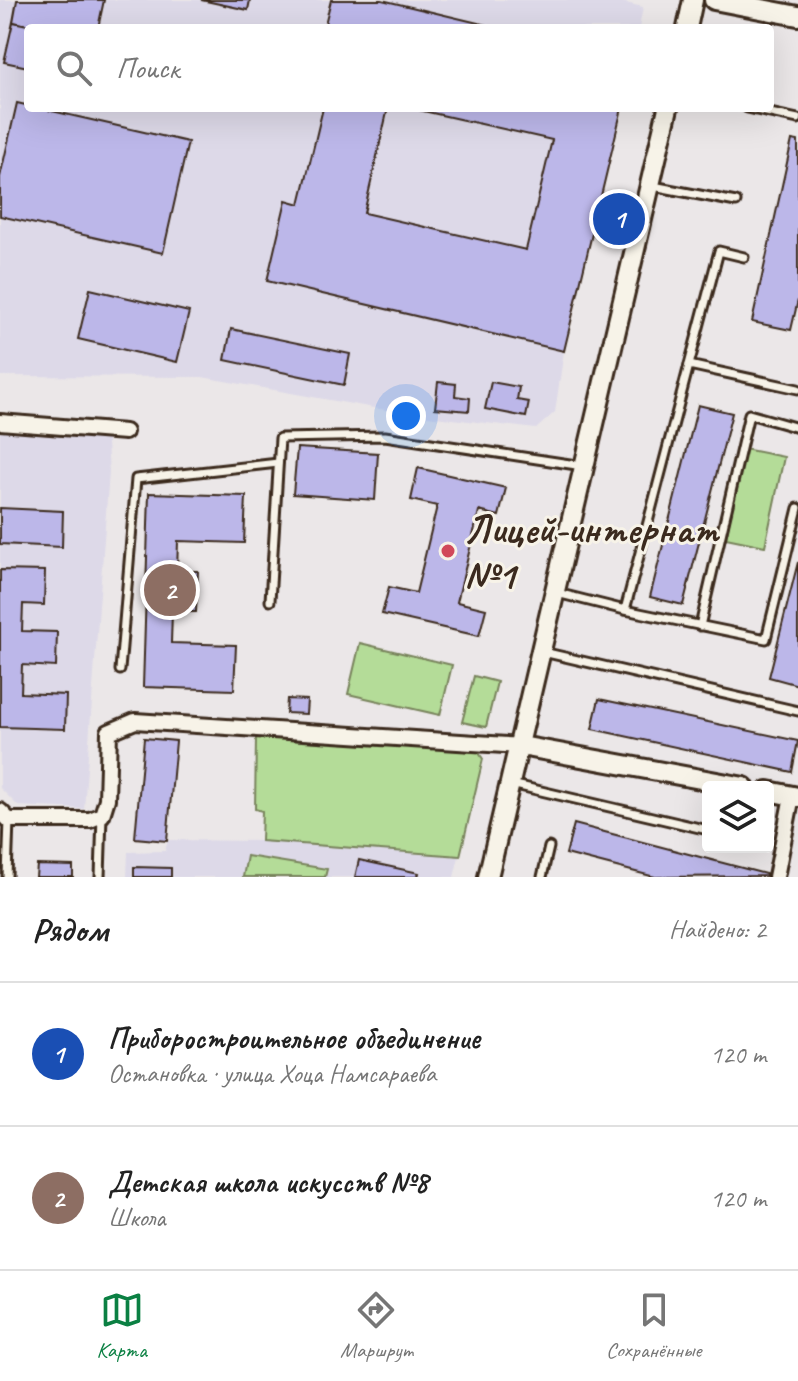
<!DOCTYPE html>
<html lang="ru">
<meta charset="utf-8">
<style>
body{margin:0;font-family:Caveat,sans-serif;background:#f6f6f6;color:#222}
.controls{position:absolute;right:24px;bottom:24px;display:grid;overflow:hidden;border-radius:8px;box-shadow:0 8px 32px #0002}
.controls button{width:72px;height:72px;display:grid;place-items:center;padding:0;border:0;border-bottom:2px solid #e0e0e0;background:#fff;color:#222;font:40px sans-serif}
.you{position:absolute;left:406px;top:416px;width:28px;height:28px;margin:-20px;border:6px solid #fff;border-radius:50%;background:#1a73e8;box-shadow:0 0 0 12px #1a73e833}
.badge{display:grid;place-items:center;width:52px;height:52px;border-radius:50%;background:#0b8043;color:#fff;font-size:26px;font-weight:700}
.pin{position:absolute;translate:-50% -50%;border:4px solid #fff;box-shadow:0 2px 8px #0006}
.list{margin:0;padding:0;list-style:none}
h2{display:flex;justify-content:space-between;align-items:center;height:104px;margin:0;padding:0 32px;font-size:34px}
h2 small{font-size:26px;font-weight:400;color:#767676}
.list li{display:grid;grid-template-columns:52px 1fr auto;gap:24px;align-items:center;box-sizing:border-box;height:144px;padding:0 32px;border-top:2px solid #e0e0e0}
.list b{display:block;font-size:30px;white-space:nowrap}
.list p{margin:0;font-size:26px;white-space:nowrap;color:#767676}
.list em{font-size:26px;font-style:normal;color:#767676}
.icon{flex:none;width:44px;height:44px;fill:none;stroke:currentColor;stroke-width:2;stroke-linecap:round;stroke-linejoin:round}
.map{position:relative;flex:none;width:798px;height:877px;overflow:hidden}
.search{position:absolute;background:#fff;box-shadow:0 8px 32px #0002;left:24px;right:24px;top:24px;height:88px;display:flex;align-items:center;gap:20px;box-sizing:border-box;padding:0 28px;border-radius:8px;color:#767676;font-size:30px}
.sheet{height:392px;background:#fff}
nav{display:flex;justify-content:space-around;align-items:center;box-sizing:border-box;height:112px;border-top:2px solid #e0e0e0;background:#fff;font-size:22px;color:#767676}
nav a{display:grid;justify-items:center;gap:4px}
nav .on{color:#0b8043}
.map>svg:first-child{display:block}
.built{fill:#ddd9e8}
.green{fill:#b4dc98;stroke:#78835b;stroke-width:2}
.building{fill:#bcb7e9;stroke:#3b2a1e;stroke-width:2}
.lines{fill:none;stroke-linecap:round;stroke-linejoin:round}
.service-casing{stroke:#3b2a1e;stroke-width:13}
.minor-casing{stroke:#3b2a1e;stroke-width:20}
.tertiary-casing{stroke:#3b2a1e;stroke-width:24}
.service{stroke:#f7f3e8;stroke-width:7}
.minor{stroke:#f7f3e8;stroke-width:14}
.tertiary{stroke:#f7f3e8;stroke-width:18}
.poi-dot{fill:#d1495b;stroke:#f7f3e8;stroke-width:3}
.labels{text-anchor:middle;stroke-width:6;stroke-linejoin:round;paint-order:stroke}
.poi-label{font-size:40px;font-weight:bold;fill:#3b2a1e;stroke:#f7f3e8;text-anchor:start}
</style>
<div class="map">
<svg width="798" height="877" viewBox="0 0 798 877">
<rect width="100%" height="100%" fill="#ebe7e8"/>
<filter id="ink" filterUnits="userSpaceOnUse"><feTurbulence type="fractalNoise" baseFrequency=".0125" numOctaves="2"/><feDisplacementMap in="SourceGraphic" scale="16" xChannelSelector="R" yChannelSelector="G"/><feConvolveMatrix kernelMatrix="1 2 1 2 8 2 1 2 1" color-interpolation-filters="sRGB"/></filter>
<g filter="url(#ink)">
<g class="built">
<polygon points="0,0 613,0 643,7 639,28 28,28 28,108 622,108 564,351 555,412 536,429 402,413 202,377 0,376"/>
<polygon points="0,425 106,429 109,472 84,809 18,806 0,788"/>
<polygon points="256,738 483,759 454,877 127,877 128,852 165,851 168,840 261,841 262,811 255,809"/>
</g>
<g class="green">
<polygon points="744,449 784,457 765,546 726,538"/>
<polygon points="360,643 452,665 440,715 348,694"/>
<polygon points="474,676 497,682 486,727 462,722"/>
<polygon points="256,738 475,747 483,759 460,856 261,841 262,811 255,809"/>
<polygon points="247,856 327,869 325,877 243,877"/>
</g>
<g class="building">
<polygon points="17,0 104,0 98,28 42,28 13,22"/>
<polygon points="201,0 250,0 248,10"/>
<polygon points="331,0 382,0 499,28 324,28"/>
<polygon points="13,22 42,28 28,28 28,67 4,62"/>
<polygon points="17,103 188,142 163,253 0,216 0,177"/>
<polygon points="323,108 388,108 364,213 526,250 552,140 410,108 622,108 564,351 267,281 286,200 300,204"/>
<polygon points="792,140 798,141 798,300 791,330 752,322"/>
<polygon points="90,289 189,312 177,362 78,339"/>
<polygon points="231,329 350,354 344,385 225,360"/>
<polygon points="438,382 456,384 455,396 470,398 469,411 435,408"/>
<polygon points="491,382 519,387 517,400 529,402 526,417 485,409"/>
<polygon points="698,405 732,413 683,605 650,597"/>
<polygon points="297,448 378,453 375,500 293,494"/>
<polygon points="418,468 506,488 499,516 479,511 457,602 486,609 479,636 382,614 389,587 416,593 437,506 411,500"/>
<polygon points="149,493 246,496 244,543 178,541 177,571 198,571 196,612 172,612 171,643 236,645 234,690 143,687"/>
<polygon points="0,508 63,511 62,547 0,544"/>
<polygon points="798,562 798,685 769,677"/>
<polygon points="0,570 45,571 44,605 23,604 22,631 57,632 56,667 22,665 21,693 66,695 65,729 0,727"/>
<polygon points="287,699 307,700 306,714 286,713"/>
<polygon points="599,699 798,741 792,772 592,729"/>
<polygon points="144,738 176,741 167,841 135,838"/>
<polygon points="574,824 773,876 655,877 566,854"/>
<polygon points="359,860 419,873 418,877 355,877"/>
<polygon points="37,865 73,866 73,877 36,877"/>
<polygon points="134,867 171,868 171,877 134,877"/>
</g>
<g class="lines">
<g class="service-casing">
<g id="service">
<polyline points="747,108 798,119"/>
<polyline points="653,186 736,202"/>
<polyline points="689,365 719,251 744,257"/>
<polyline points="557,593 625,610 689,365 798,389"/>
<polyline points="270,601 280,438 385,436 583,466"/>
<polyline points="625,610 766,639 798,508"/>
<polyline points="700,626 749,414 798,428"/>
<polyline points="543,652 798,711"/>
<polyline points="120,670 136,479 278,463"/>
<polyline points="511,784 708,830"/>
<polyline points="7,877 9,820"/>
<polyline points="100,877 102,815"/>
<polyline points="542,877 549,847"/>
</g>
</g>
<g class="minor-casing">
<g id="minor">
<polyline points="0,422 125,432"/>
<polyline points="0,811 9,820 90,820 102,815 107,799 109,732 135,721 521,746"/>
<polyline points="776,877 792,796"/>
</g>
</g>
<g class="tertiary-casing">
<g id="tertiary">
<polyline points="714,0 798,16"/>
<polyline points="687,28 693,0"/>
<polyline points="521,746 744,787"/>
<polyline points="768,791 798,797"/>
<polyline points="488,877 668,108"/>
</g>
</g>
<use href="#service" class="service"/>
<use href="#minor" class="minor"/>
<use href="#tertiary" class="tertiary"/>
</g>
</g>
<circle class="poi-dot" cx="448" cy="551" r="8"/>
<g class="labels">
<g class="poi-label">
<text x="464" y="542">Лицей-интернат<tspan x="464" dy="46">№1</tspan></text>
</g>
</g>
</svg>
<div class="controls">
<button><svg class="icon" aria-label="layers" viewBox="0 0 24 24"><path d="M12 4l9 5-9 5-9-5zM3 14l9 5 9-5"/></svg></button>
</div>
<div class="you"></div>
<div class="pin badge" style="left:619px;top:219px;background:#1a4fb4">1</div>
<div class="pin badge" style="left:170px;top:590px;background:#8d6e63">2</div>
<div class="search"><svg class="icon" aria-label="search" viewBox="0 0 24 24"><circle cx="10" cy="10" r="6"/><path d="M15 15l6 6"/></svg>Поиск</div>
</div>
<section class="sheet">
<h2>Рядом<small>Найдено: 2</small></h2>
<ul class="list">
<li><span class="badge" style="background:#1a4fb4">1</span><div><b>Приборостроительное объединение</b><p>Остановка · улица Хоца Намсараева</p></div><em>120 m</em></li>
<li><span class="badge" style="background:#8d6e63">2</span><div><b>Детская школа искусств №8</b><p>Школа</p></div><em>120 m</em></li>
</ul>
</section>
<nav>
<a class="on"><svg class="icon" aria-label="map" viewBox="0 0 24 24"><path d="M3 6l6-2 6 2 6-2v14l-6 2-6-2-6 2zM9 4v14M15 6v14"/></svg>Карта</a>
<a><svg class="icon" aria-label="directions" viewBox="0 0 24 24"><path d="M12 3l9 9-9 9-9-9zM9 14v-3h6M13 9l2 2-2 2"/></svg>Маршрут</a>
<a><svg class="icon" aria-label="saved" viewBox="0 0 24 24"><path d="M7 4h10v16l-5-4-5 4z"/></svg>Сохранённые</a>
</nav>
